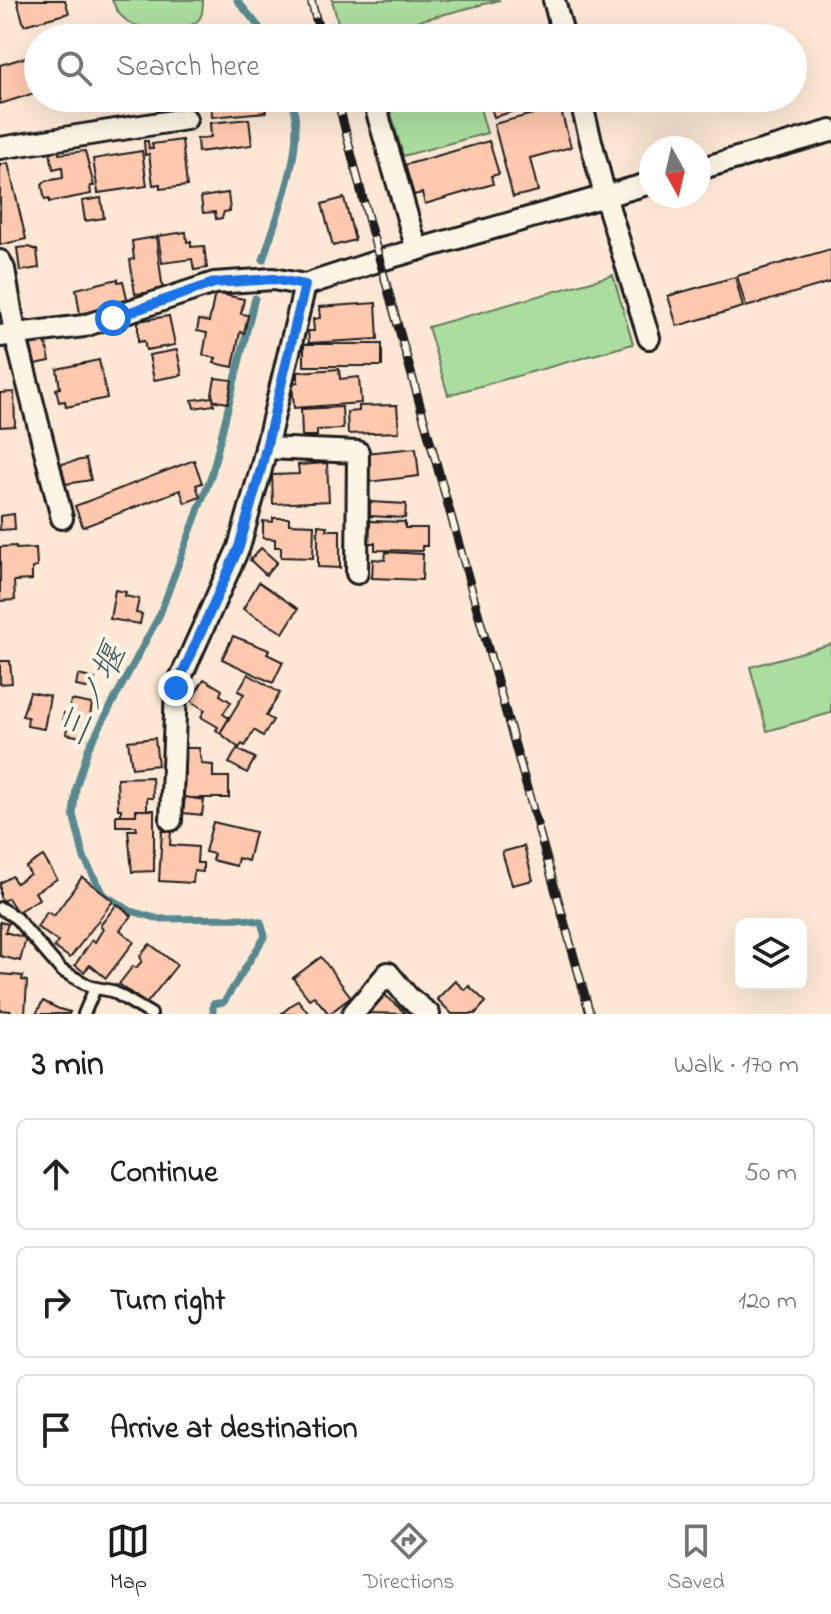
<!DOCTYPE html>
<meta charset="utf-8">
<style>
body{margin:0;font-family:"Indie Flower","Klee One",sans-serif;background:#f6f6f6;color:#222}
.controls{position:absolute;right:24px;bottom:24px;display:grid;overflow:hidden;border-radius:12px;box-shadow:0 8px 32px #0002}
.controls button{width:72px;height:72px;display:grid;place-items:center;padding:0;border:0;border-bottom:2px solid #e0e0e0;background:#fff;color:#222;font:40px sans-serif}
.compass{position:absolute;left:639px;top:136px;width:72px;height:72px;border-radius:50%;background:#fff;box-shadow:0 8px 32px #0002;rotate:172deg}
.stop{position:absolute;width:24px;height:24px;margin:-18px;border:6px solid #1a73e8;border-radius:50%;background:#fff}
.stop.end{background:#1a73e8;border-color:#fff;box-shadow:0 2px 8px #0008}
.list{margin:0;padding:0;list-style:none}
h2{display:flex;justify-content:space-between;align-items:center;height:104px;margin:0;padding:0 32px;font-size:34px}
h2 small{font-size:26px;font-weight:400;color:#767676}
.list li{display:grid;grid-template-columns:52px 1fr auto;gap:24px;align-items:center;box-sizing:border-box;height:112px;margin:0 16px 16px;padding:0 16px;border:2px solid #e0e0e0;border-radius:12px}
.list b{display:block;font-size:30px;white-space:nowrap}
.list em{font-size:26px;font-style:normal;color:#767676}
.icon{flex:none;width:44px;height:44px;fill:none;stroke:currentColor;stroke-width:2;stroke-linecap:round;stroke-linejoin:round}
.map{position:relative;flex:none;width:831px;height:1014px;overflow:hidden}
.search{position:absolute;background:#fff;box-shadow:0 8px 32px #0002;left:24px;right:24px;top:24px;height:88px;display:flex;align-items:center;gap:20px;box-sizing:border-box;padding:0 28px;border-radius:44px;color:#767676;font-size:30px}
.sheet{height:488px;background:#fff}
nav{display:flex;justify-content:space-around;align-items:center;box-sizing:border-box;height:112px;border-top:2px solid #e0e0e0;background:#fff;font-size:22px;color:#767676}
nav a{display:grid;justify-items:center;gap:4px}
nav .on{color:#1c1c1c}
.map>svg:first-child{display:block}
.green{fill:#abdd9e;stroke:#647c5d;stroke-width:2}
.lines{fill:none;stroke-linecap:round;stroke-linejoin:round}
.stream{stroke:#598990;stroke-width:7}
.building{fill:#fec9af;stroke:#1c1c1c;stroke-width:2}
.lane-casing{stroke:#1c1c1c;stroke-width:16}
.street-casing{stroke:#1c1c1c;stroke-width:26}
.lane{stroke:#fcf5e5;stroke-width:10}
.street{stroke:#fcf5e5;stroke-width:20}
.rail-casing{stroke:#1c1c1c;stroke-width:9}
.rail{stroke:#fcf5e5;stroke-width:6;stroke-dasharray:18;stroke-linecap:butt}
.route{stroke:#1a73e8;stroke-width:10}
.labels{text-anchor:middle;stroke-width:8;stroke-linejoin:round;paint-order:stroke}
.water-label{font-size:36px;font-style:italic;fill:#405c60;stroke:#fcf5e5}
</style>
<div class="map">
<svg width="831" height="1014" viewBox="0 0 831 1014">
<rect width="100%" height="100%" fill="#fde8d5"/>
<filter id="ink" filterUnits="userSpaceOnUse"><feTurbulence type="fractalNoise" baseFrequency=".0125" numOctaves="2"/><feDisplacementMap in="SourceGraphic" scale="16" xChannelSelector="R" yChannelSelector="G"/><feConvolveMatrix kernelMatrix="1 2 1 2 8 2 1 2 1" color-interpolation-filters="sRGB"/></filter>
<g filter="url(#ink)">
<g class="green">
<path d="M112,0h91c0,7 0,13 -3,18 -11,16 -59,13 -73,3 -8,-6 -11,-12 -15,-21z"/>
<polygon points="332,0 500,0 351,38 342,38"/>
<polygon points="387,98 477,98 487,133 403,156"/>
<polygon points="613,275 633,344 448,395 428,327"/>
<polygon points="831,644 831,713 767,731 750,667"/>
</g>
<g class="lines">
<g class="stream">
<polyline points="237,0 268,38"/>
<path d="M263,260c14,-46 45,-116 28,-162"/>
<polyline points="213,1014 213,1004 224,1002 265,936 261,922 241,918 159,919 131,911 103,894 84,858 73,814 76,788 88,749 160,614 212,473 255,298"/>
</g>
</g>
<g class="building">
<polygon points="17,0 65,0 69,13 24,25"/>
<polygon points="27,57 38,92 0,104 0,65"/>
<polygon points="211,98 269,98 270,108 265,109 266,112 212,117"/>
<polygon points="488,98 561,98 494,117"/>
<polygon points="560,107 571,147 530,158 538,191 513,197 494,124"/>
<polygon points="249,119 252,145 198,152 197,139 211,137 210,123"/>
<polygon points="182,140 187,186 160,189 160,184 153,185 149,154 145,155 144,141 148,141 149,149 153,149 152,144"/>
<polygon points="489,141 499,174 491,176 493,184 425,204 422,193 414,195 405,165"/>
<polygon points="59,150 59,154 85,151 94,186 90,186 91,194 49,202 49,199 45,200 42,185 46,181 63,178 62,167 53,169 50,151"/>
<polygon points="142,151 147,186 98,193 93,159"/>
<polygon points="8,163 26,239 0,245 0,165"/>
<polygon points="228,193 230,211 224,212 222,218 216,219 215,212 203,213 201,197"/>
<polygon points="101,198 104,218 85,221 82,201"/>
<polygon points="344,198 355,240 333,246 322,204"/>
<polygon points="186,232 187,242 191,241 191,247 204,246 207,268 194,270 192,259 162,263 158,236"/>
<polygon points="156,237 163,291 135,294 130,260 134,259 132,241"/>
<polygon points="29,247 37,250 39,268 20,271 17,248"/>
<polygon points="831,249 831,282 746,307 737,276"/>
<polygon points="735,277 743,307 677,326 668,296"/>
<polygon points="118,279 118,282 123,281 128,302 80,314 76,289"/>
<polygon points="215,293 244,299 241,314 248,315 244,333 240,332 233,367 214,363 216,358 203,355 207,333 197,331 199,320 209,322"/>
<polygon points="376,303 378,339 309,343 308,331 314,331 313,319 320,318 319,307"/>
<polygon points="169,316 175,345 146,350 144,341 138,342 138,321"/>
<polygon points="45,339 50,361 35,364 30,342"/>
<rect x="304" y="344" width="78" height="22"/>
<polygon points="177,350 182,375 154,380 149,355"/>
<polygon points="99,360 107,398 66,407 65,401 59,402 56,389 60,388 57,369"/>
<polygon points="339,369 340,379 359,377 361,403 294,408 292,383 298,382 298,372"/>
<polygon points="215,378 232,380 228,403 211,400"/>
<polygon points="14,392 15,426 0,427 0,393"/>
<polygon points="213,397 214,405 194,408 192,400"/>
<polygon points="397,405 399,432 348,434 347,412 359,411 359,406"/>
<polygon points="342,407 343,429 317,430 317,436 302,436 301,409"/>
<polygon points="416,448 419,476 368,482 365,453"/>
<polygon points="86,459 91,480 65,484 61,464"/>
<polygon points="194,460 202,483 196,485 200,497 185,503 180,490 83,527 75,506"/>
<polygon points="327,463 329,501 273,504 272,475 299,474 298,465"/>
<polygon points="370,502 406,504 405,518 370,516"/>
<polygon points="14,514 15,529 0,530 0,516"/>
<polygon points="273,518 289,518 289,524 314,525 313,558 281,557 281,547 275,547 275,539 263,538 263,521 273,522"/>
<polygon points="370,521 405,522 405,528 427,528 427,546 422,546 422,551 375,550 375,543 369,543"/>
<polygon points="318,525 327,526 326,530 340,530 340,568 318,567"/>
<polygon points="16,546 16,549 36,548 37,567 32,568 32,580 14,581 15,600 0,601 0,547"/>
<polygon points="261,548 277,562 266,575 250,560"/>
<polygon points="386,552 423,554 422,580 372,578 373,559 385,560"/>
<polygon points="259,582 298,609 283,633 243,609"/>
<polygon points="115,590 126,592 125,596 139,599 136,613 142,614 140,624 110,619"/>
<polygon points="233,636 269,650 267,654 283,662 273,683 222,659"/>
<polygon points="0,661 10,661 12,683 0,684"/>
<polygon points="248,674 280,693 266,716 273,720 263,736 254,730 245,746 242,744 239,748 220,733 244,694 238,691"/>
<polygon points="78,675 95,679 92,689 76,686"/>
<polygon points="204,679 222,690 220,695 231,702 223,714 229,718 220,733 216,730 218,727 201,717 205,710 191,701"/>
<polygon points="30,692 50,696 44,729 27,726 28,717 22,716"/>
<polygon points="71,700 92,704 86,738 66,734 68,722 63,720 64,713 68,714"/>
<polygon points="155,738 158,765 132,768 128,741"/>
<polygon points="185,748 199,748 202,764 213,765 213,777 229,777 229,798 184,798"/>
<polygon points="237,749 255,758 247,773 229,763"/>
<polygon points="152,777 153,798 147,798 147,810 136,810 136,815 121,815 121,809 118,809 117,778"/>
<polygon points="185,797 204,800 202,815 183,813"/>
<polygon points="136,810 154,810 154,871 132,872 128,830 137,830 136,826 116,826 116,815 136,815"/>
<polygon points="213,822 255,832 248,861 238,858 236,866 212,860 214,854 205,852"/>
<polygon points="162,831 171,831 170,845 198,847 197,863 203,863 203,872 194,871 193,883 159,881"/>
<polygon points="524,846 533,880 512,885 502,852"/>
<polygon points="43,856 57,879 35,892 39,899 17,912 8,898 3,901 0,897 0,883 12,876 16,883 30,874 26,867"/>
<polygon points="82,877 113,901 70,958 54,947 58,942 37,927 47,912 54,916"/>
<polygon points="117,904 132,916 120,930 134,942 106,978 90,965 84,972 75,965 92,940 95,942 103,929 100,926"/>
<polygon points="0,922 8,924 5,932 26,938 20,961 0,956"/>
<polygon points="150,944 177,965 146,1004 119,984 133,966 136,968 142,961 140,956"/>
<polygon points="321,957 351,997 329,1014 314,996 309,999 293,978"/>
<polygon points="0,974 23,976 22,980 27,981 25,1014 11,1014 11,1011 0,1010"/>
<polygon points="455,981 465,990 469,986 486,1002 475,1014 452,1014 437,999"/>
<polygon points="385,995 406,1014 368,1013"/>
<polygon points="298,1000 309,1014 281,1014"/>
<polygon points="43,1001 59,1009 70,1012 69,1014 36,1014"/>
</g>
<g class="lines">
<g class="lane-casing">
<g id="lane">
<polyline points="0,908 16,918 61,970 91,987 112,991 151,1014"/>
<polyline points="84,1014 95,988"/>
</g>
</g>
<g class="street-casing">
<g id="street">
<polyline points="554,0 564,38"/>
<polyline points="580,98 605,196 649,338"/>
<polyline points="377,112 417,250"/>
<polyline points="0,148 186,119"/>
<polyline points="699,169 831,131"/>
<polyline points="0,261 4,269 15,333 62,518"/>
<polyline points="0,336 84,326 214,283 273,279 305,285 381,260 651,183"/>
<polyline points="266,448 358,452 357,573"/>
<polyline points="171,820 176,688 239,547 261,469 305,285"/>
<polyline points="353,1014 388,973 408,997 429,1014"/>
</g>
</g>
<use href="#lane" class="lane"/>
<use href="#street" class="street"/>
<g class="rail-casing">
<g id="rail">
<polyline points="311,0 321,38"/>
<polyline points="337,98 369,222 590,1014"/>
</g>
</g>
<use href="#rail" class="rail"/>
</g>
</g>
<g class="lines" filter="url(#ink)">
<polyline class="route" points="113,318 214,283 273,279 305,285 261,469 239,547 176,688"/>
</g>
<g class="labels">
<g class="water-label">
<text transform="translate(91 694) rotate(-64)" y="13">三ノ堰</text>
</g>
</g>
</svg>
<div class="controls">
<button><svg class="icon" aria-label="layers" viewBox="0 0 24 24"><path d="M12 4l9 5-9 5-9-5zM3 14l9 5 9-5"/></svg></button>
</div>
<svg class="compass" viewBox="-18 -18 36 36"><path d="M0-13l5 13h-10z" fill="#e53935"/><path d="M0 13l5-13h-10z" fill="#767676"/></svg>
<div class="stop" style="left:113px;top:318px"></div>
<div class="stop end" style="left:176px;top:688px"></div>
<div class="search"><svg class="icon" aria-label="search" viewBox="0 0 24 24"><circle cx="10" cy="10" r="6"/><path d="M15 15l6 6"/></svg>Search here</div>
</div>
<section class="sheet">
<h2>3 min<small>Walk · 170 m</small></h2>
<ul class="list">
<li><svg class="icon" aria-label="ahead" viewBox="0 0 24 24"><path d="M12 20V5M6 11l6-6 6 6"/></svg><div><b>Continue</b></div><em>50 m</em></li>
<li><svg class="icon" aria-label="right" viewBox="0 0 24 24"><path d="M7 20v-9h11M14 6l5 5-5 5"/></svg><div><b>Turn right</b></div><em>120 m</em></li>
<li><svg class="icon" aria-label="arrive" viewBox="0 0 24 24"><path d="M6 21V4h12l-3 4 3 4H6"/></svg><div><b>Arrive at destination</b></div></li>
</ul>
</section>
<nav>
<a class="on"><svg class="icon" aria-label="map" viewBox="0 0 24 24"><path d="M3 6l6-2 6 2 6-2v14l-6 2-6-2-6 2zM9 4v14M15 6v14"/></svg>Map</a>
<a><svg class="icon" aria-label="directions" viewBox="0 0 24 24"><path d="M12 3l9 9-9 9-9-9zM9 14v-3h6M13 9l2 2-2 2"/></svg>Directions</a>
<a><svg class="icon" aria-label="saved" viewBox="0 0 24 24"><path d="M7 4h10v16l-5-4-5 4z"/></svg>Saved</a>
</nav>
